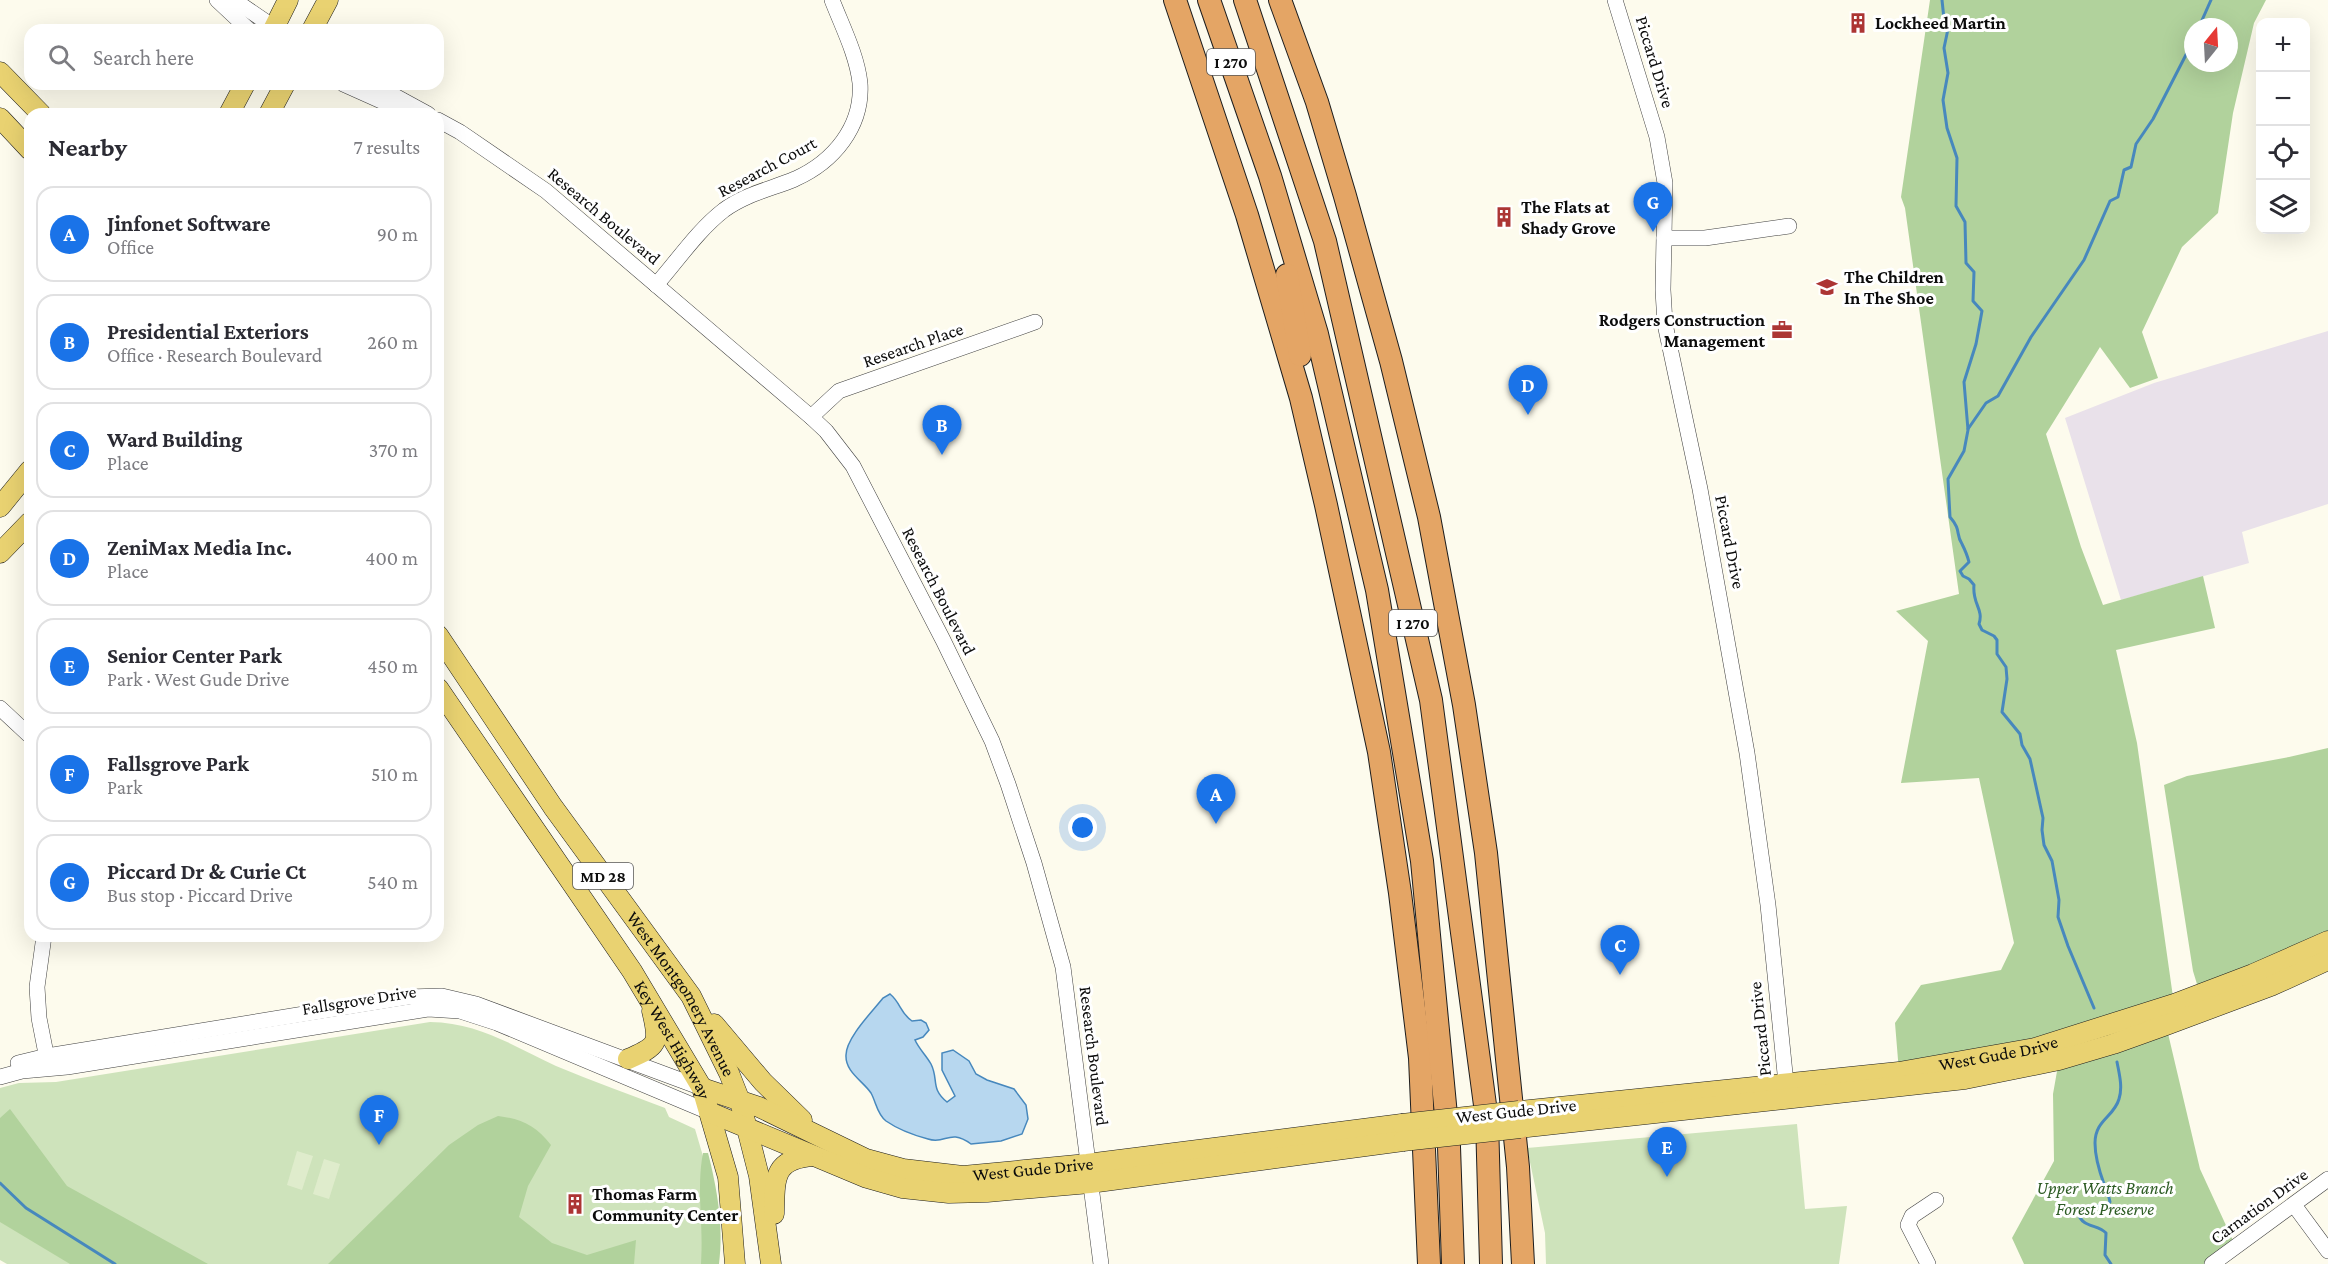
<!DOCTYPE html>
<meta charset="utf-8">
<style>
body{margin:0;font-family:"Crimson Pro",serif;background:#f2f2f3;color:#2b2b33}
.controls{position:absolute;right:18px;top:18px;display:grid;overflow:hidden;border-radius:12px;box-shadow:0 6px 24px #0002}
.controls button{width:54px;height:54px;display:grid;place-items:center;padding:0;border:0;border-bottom:2px solid #e1e1e2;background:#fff;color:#2b2b33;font:30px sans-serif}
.compass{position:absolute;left:2184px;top:18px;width:54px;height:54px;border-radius:50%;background:#fff;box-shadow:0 6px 24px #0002;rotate:18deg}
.you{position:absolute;left:1083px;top:828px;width:21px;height:21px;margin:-15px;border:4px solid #fff;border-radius:50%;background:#1a73e8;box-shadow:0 0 0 9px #1a73e833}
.badge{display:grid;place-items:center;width:39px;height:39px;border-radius:50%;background:#1a73e8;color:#fff;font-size:20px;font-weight:700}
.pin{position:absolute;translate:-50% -50px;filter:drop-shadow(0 2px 3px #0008)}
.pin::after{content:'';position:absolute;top:32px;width:21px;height:18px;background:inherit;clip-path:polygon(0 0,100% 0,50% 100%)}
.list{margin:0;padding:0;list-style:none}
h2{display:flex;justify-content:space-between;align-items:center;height:78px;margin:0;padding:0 24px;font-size:26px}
h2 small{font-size:20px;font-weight:400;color:#7c7c81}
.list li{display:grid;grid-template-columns:39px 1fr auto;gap:18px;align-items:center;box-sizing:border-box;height:96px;margin:0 12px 12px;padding:0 12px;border:2px solid #e1e1e2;border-radius:18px}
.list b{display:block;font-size:22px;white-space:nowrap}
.list p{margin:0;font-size:20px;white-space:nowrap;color:#7c7c81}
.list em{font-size:20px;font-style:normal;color:#7c7c81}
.icon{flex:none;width:33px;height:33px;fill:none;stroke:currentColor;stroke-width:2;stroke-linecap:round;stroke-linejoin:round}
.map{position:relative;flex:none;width:2328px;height:1264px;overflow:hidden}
.search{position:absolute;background:#fff;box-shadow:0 6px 24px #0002;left:24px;top:24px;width:420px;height:66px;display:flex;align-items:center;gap:15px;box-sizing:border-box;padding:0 21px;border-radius:18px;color:#7c7c81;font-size:22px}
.panel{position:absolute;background:#fff;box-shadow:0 6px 24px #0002;left:24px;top:108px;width:420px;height:834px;border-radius:18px}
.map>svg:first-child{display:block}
.industrial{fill:#e9e1ea}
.green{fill:#cee3bb}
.forest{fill:#b1d29c;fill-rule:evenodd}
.pitch{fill:#dfeccc}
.water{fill:#b7d7ef;stroke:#4788bd;stroke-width:1.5}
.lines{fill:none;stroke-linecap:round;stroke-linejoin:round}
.stream{stroke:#4788bd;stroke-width:3}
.minor-casing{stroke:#3f3f3f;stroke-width:16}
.major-casing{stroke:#1d1d1d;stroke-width:21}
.highway-casing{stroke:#1d1d1d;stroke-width:24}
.minor{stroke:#fff;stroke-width:15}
.major{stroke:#e9d271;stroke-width:20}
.highway{stroke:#e4a565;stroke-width:22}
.major-bridge-casing{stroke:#1d1d1d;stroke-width:21;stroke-linecap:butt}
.major-bridge{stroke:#e9d271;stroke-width:20}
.labels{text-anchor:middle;stroke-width:6;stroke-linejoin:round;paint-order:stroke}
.shield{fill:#fff;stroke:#555;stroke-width:1.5}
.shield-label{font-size:16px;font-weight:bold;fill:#0c0c0c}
.poi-label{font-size:18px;font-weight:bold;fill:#0c0c0c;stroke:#fff;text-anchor:start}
.street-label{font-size:18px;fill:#0c0c0c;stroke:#fff}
.park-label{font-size:18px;font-style:italic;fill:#2d5c24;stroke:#fff}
</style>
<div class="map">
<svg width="2328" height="1264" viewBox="0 0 2328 1264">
<rect width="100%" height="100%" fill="#fdfbed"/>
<polygon class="industrial" points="2328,331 2328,504 2242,532 2249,563 2121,600 2065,418 2154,383"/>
<g class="green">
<path d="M430,1022c50,1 83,24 126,44 36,15 73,28 109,42l4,9 26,12 10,34 10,101h-708l-7,-4v-172l19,-5 37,-1z"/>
<polygon points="1797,1124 1805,1209 1847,1206 1839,1264 1546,1264 1545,1233 1527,1148"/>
</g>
<g class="forest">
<path d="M1930,0h336l-12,23 -21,90 -15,100 -36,34 -40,85 16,46 -28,10 -30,-41 -54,87 35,113 22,58 100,-29 12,52 -99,22 21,93 37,261 -275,68 -4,-49 26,-38 80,-15 13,-27 -35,-165 -78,5 27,-142 -32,-30 63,-17 -54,-386 -4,-11zM2193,27h36v36h-36z"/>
<polygon points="2328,748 2328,941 2200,994 2193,971 2164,785 2187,776 2289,757"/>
<polygon points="2166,1025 2200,1169 2236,1247 2212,1264 2024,1264 2012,1238 2054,1161 2053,1094 2059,1060"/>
<polygon points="10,1109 67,1186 208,1264 70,1264 0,1222 0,1118"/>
<path d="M498,1116c24,3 38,10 53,29l-23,41 -9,31 33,26 35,12 49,-15 -2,24h-306l121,-119 29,-20z"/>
<path d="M703,1153h5c9,35 16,74 11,111h-18c3,-37 -5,-75 2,-111z"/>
</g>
<g class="pitch">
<polygon points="297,1151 313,1156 302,1190 287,1185"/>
<polygon points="324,1159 340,1164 329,1199 313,1194"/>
</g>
<path class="water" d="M890,994c11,9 10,19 22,27l9,-1 5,3 3,7 -6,7 -8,3c4,9 11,15 16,24 8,16 -1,24 16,38l8,-6 -13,-26v-17l11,-3 16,11 7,13 11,6 27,9 12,16 2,14 -6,15 -21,7 -30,3c-22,-16 -25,1 -43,-5 -15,-4 -29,-9 -42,-18 -9,-7 -10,-19 -15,-28 -8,-12 -26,-21 -25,-38 0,-17 26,-43 37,-57z"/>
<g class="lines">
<g class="stream">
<path d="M1942,0l2,19 4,10 -4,19 4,25 -5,27 4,28 10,30 -1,48 9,16 1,41 8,9 -1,29 9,10 -6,33 -12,38 4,48 -4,21 -16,28 2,38c12,14 5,16 12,27 3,6 5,10 7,18l-9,9 3,5 6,3 5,6c-2,19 10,24 5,39l3,6 12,6 3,4v14l9,13 1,12 -5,33 18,22 2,11 8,14 13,59 -1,12 2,15 8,16 7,39 -1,17 10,29 26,62"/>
<polyline points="2199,27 2211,0"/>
<polyline points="1968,429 1986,403 1998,396 2031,337 2084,260 2110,201 2118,197 2124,170 2131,167 2136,144 2153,119 2191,45 2193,34"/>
<polyline points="0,1183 26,1208 115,1264"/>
<path d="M2111,1264l-6,-9 1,-22c-8,-9 -24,-5 -28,-20l4,-6 25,-2 3,-3c-1,-7 -4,-11 -6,-18 -4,-11 -9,-29 -9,-41 0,-23 19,-26 24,-44 4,-12 0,-26 -2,-37"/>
</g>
<g class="minor-casing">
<g id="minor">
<polyline points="217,0 249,30"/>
<polyline points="234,0 278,30"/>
<polyline points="1615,0 1657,137 1665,183 1663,290 1665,324 1700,489 1747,753 1768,905 1787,1093"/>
<polyline points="343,84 381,101 403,101"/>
<polyline points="373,84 428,114"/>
<polyline points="438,120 460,132 546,191 811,417 826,431 853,466 943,640 992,741 1008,784 1034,863 1063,967 1101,1264"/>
<polyline points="1664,238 1705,238 1789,226"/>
<path d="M656,285c22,-25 42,-55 68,-75 22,-16 47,-21 71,-31 38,-17 68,-52 65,-96 -3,-28 -18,-57 -28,-83"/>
<polyline points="811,417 839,391 1035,322"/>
<polyline points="0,708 30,736"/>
<polyline points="44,936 37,987 39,1018 48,1064"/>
<polyline points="18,1063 47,1056 408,997 442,996 476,1004 702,1088"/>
<polyline points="0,1077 22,1071 67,1067 428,1009 460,1011 497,1023 709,1112"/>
<polyline points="2294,1205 2328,1251"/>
<polyline points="1928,1264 1908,1225 1912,1216 1936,1200"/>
<polyline points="2212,1264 2328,1179"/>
</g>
</g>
<g class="major-casing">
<g id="major">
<polyline points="273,30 288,0"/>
<polyline points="312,30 328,0"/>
<polyline points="0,72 41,114"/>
<polyline points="229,114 245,84"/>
<polyline points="269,114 285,84"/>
<polyline points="0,118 30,150"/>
<polyline points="0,507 30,470"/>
<polyline points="0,553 30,522"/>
<path id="s1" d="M438,635l115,172 138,189 38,77 11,28 19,75 12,88"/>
<path id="s2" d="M438,688l194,283 70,117 26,89 7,87"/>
<polyline points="714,1024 763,1082 802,1120"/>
<path d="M628,1059c30,-13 32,-15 24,-48"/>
<path id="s3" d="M702,1088l57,19 107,52 37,10 60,7 124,-12 315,-40"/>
<path id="s4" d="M1519,1111l380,-39 136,-24 139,-44 79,-30 75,-33"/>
<polyline points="709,1112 867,1178 902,1188 949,1193 987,1192 1090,1183 1403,1141"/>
<polyline points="1520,1128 1965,1079 2059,1060 2113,1044 2166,1025 2271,986 2328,960"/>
<path d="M774,1214c1,-34 -2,-55 39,-58"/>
</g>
</g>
<g class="highway-casing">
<g id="highway">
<polyline points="1175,0 1247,215 1301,398 1326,505 1379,752 1400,893 1420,1058 1429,1264"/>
<polyline points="1209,0 1270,176 1317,334 1377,590 1422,861 1449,1147 1453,1264"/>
<polyline points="1245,0 1325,241 1431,700 1487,1120 1491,1264"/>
<polyline points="1280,0 1317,102 1345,196 1391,361 1429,517 1464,705 1486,853 1518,1167 1523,1264"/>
<polyline points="1287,275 1300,355"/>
</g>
</g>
<use href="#minor" class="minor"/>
<use href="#major" class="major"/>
<use href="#highway" class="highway"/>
<g class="major-bridge-casing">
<g id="major-bridge">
<polyline points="1402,1124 1519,1111"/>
<polyline points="1403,1141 1520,1128"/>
</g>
</g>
<use href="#major-bridge" class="major-bridge"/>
</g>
<defs>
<g id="building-bare" transform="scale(1.62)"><path d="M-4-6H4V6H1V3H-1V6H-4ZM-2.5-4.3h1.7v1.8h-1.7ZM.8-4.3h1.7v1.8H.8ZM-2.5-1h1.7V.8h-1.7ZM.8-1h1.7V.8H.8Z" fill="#ac3534" stroke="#fff" stroke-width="2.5" paint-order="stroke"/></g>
<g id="school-bare" transform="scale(1.62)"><path d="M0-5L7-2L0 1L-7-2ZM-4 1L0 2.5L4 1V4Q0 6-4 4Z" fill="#ac3534" stroke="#fff" stroke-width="2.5" paint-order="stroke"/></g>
<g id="office-bare" transform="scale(1.62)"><path d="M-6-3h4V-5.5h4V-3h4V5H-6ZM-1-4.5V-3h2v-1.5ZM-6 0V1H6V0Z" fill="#ac3534" stroke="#fff" stroke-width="2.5" paint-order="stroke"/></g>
</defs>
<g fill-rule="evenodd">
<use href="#building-bare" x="1858" y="23"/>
<use href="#building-bare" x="1504" y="217"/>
<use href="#school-bare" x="1827" y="287"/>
<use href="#office-bare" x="1782" y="330"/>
<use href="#building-bare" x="575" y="1204"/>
</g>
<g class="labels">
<g class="shield">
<rect x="1207" y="49" width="48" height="26" rx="4.5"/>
<rect x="1389" y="610" width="48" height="26" rx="4.5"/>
<rect x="573" y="863" width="60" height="26" rx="4.5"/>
</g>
<g class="shield-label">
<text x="1231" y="68">I 270</text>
<text x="1413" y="629">I 270</text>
<text x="603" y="882">MD 28</text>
</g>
<g class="poi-label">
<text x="1875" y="29">Lockheed Martin</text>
<text x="1521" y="213">The Flats at<tspan x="1521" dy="21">Shady Grove</tspan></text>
<text x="1844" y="283">The Children<tspan x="1844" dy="21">In The Shoe</tspan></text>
<text x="1765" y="326" text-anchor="end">Rodgers Construction<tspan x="1765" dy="21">Management</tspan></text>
<text x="592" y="1200">Thomas Farm<tspan x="592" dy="21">Community Center</tspan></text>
</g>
<g class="street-label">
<text transform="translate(1655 62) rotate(73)" y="6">Piccard Drive</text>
<text transform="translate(767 167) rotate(-28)" y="6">Research Court</text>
<text transform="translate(604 216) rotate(40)" y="6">Research Boulevard</text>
<text transform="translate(913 345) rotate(-19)" y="6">Research Place</text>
<text transform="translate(1730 542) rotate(79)" y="6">Piccard Drive</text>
<text transform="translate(939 591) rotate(63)" y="6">Research Boulevard</text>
<text dy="6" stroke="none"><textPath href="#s1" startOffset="434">West Montgomery Avenue</textPath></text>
<text transform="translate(359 1000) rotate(-9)" y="6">Fallsgrove Drive</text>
<text transform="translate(1760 1029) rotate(-96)" y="6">Piccard Drive</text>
<text dy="6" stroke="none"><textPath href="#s2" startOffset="423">Key West Highway</textPath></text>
<text dy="6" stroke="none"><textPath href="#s4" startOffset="483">West Gude Drive</textPath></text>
<text transform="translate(1094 1056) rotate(83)" y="6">Research Boulevard</text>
<text transform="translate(1516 1111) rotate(-6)" y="6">West Gude Drive</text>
<text dy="6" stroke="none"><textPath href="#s3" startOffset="348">West Gude Drive</textPath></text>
<text transform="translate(2259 1206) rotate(-36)" y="6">Carnation Drive</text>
</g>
<g class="park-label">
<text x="2105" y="1194">Upper Watts Branch<tspan x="2105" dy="21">Forest Preserve</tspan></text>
</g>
</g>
</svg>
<div class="controls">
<button>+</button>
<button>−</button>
<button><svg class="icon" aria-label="locate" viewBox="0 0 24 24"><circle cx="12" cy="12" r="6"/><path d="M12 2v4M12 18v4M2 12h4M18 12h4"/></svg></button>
<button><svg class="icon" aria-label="layers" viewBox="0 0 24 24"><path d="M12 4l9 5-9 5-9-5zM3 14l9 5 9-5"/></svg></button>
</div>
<svg class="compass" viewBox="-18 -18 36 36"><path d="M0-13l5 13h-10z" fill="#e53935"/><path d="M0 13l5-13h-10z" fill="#7c7c81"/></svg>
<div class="you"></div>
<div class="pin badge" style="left:1216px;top:824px">A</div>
<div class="pin badge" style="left:942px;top:455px">B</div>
<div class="pin badge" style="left:1620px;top:975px">C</div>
<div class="pin badge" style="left:1528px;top:415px">D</div>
<div class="pin badge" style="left:1667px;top:1177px">E</div>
<div class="pin badge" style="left:379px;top:1145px">F</div>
<div class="pin badge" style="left:1653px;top:232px">G</div>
<div class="search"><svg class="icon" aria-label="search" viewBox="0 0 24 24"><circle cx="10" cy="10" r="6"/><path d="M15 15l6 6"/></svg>Search here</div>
<section class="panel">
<h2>Nearby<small>7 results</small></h2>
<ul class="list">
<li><span class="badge">A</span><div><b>Jinfonet Software</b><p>Office</p></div><em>90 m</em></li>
<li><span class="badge">B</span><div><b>Presidential Exteriors</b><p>Office · Research Boulevard</p></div><em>260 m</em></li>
<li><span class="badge">C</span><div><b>Ward Building</b><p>Place</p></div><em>370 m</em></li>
<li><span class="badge">D</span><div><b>ZeniMax Media Inc.</b><p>Place</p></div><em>400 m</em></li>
<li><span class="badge">E</span><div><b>Senior Center Park</b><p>Park · West Gude Drive</p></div><em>450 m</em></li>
<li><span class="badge">F</span><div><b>Fallsgrove Park</b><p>Park</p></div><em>510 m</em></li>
<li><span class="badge">G</span><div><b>Piccard Dr &amp; Curie Ct</b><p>Bus stop · Piccard Drive</p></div><em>540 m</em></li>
</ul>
</section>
</div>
